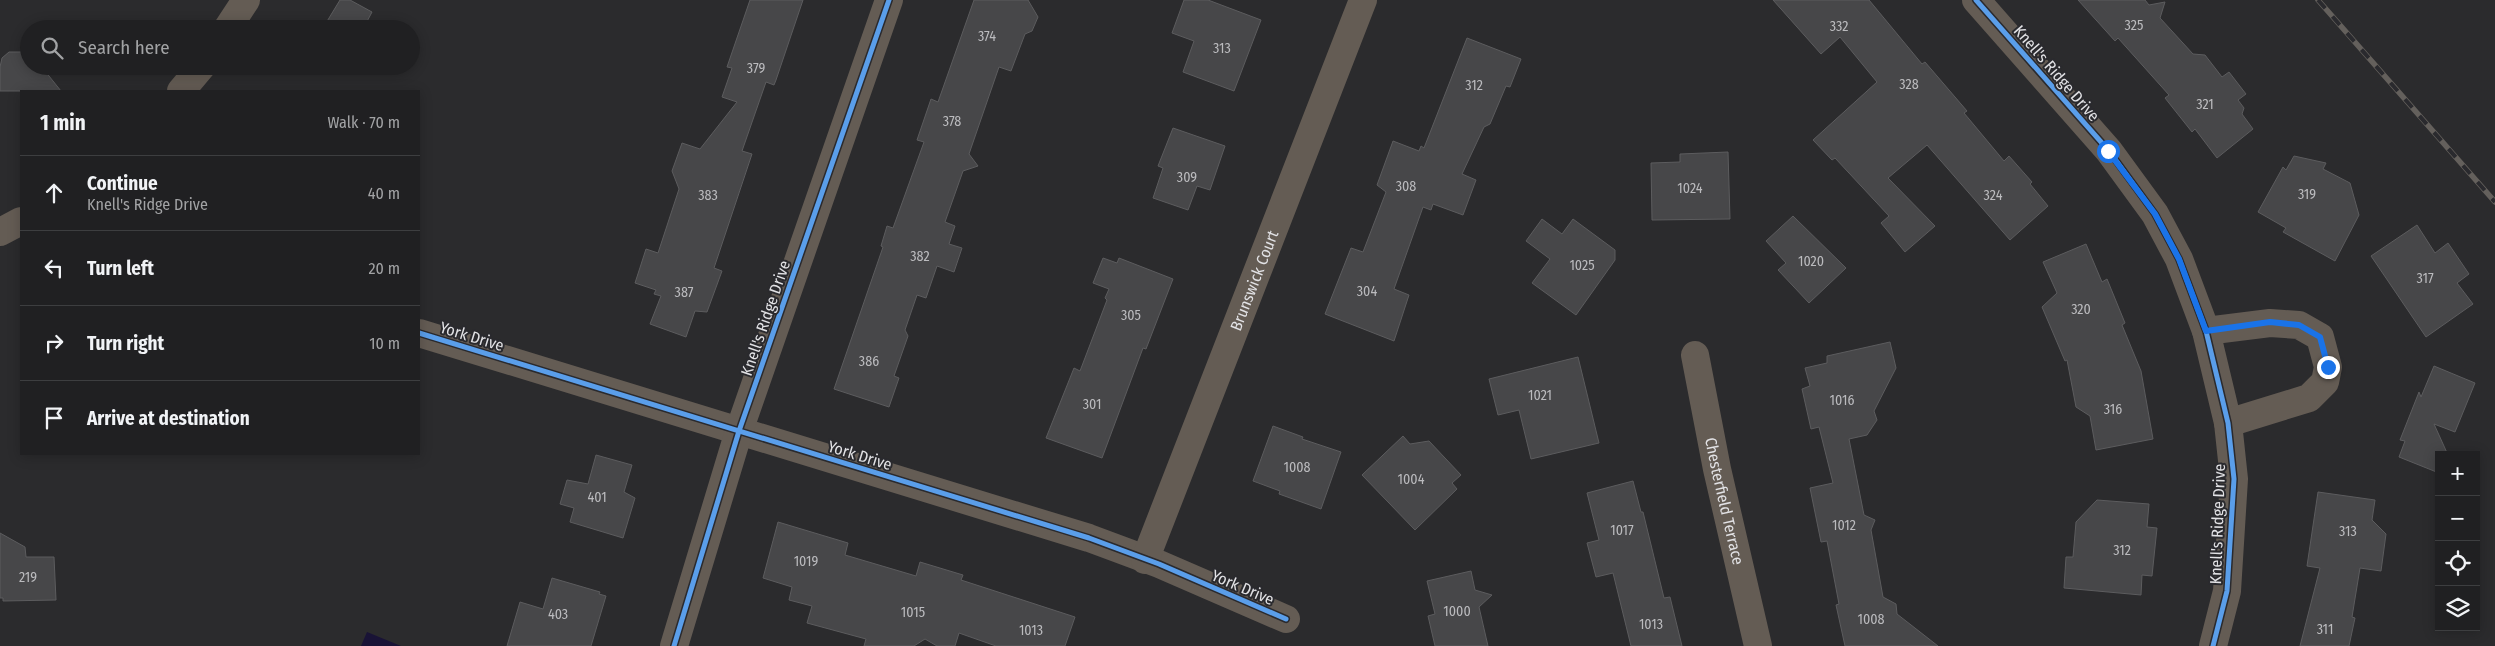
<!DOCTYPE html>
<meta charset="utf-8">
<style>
body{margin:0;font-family:"Fira Sans Condensed",sans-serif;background:#28282a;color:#f1f3f6}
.controls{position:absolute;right:15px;bottom:15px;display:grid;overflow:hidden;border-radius:0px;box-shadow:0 2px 12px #0003}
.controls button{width:45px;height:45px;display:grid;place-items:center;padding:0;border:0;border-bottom:1px solid #3d3e40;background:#202022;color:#f1f3f6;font:25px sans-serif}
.stop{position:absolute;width:15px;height:15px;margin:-11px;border:4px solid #1a73e8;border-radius:50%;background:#fff}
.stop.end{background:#1a73e8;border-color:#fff;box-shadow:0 1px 5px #0008}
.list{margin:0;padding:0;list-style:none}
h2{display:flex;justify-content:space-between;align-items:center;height:65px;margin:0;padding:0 20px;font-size:21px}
h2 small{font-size:16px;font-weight:400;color:#a2a3a5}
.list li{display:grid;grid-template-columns:32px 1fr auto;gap:15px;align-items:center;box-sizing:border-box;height:75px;padding:0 20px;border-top:1px solid #3d3e40}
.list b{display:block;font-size:19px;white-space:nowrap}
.list p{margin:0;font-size:16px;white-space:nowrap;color:#a2a3a5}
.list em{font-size:16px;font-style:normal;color:#a2a3a5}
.icon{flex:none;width:28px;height:28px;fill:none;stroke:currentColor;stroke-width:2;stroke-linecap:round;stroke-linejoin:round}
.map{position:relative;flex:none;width:2495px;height:646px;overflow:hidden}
.search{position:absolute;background:#202022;box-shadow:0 2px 12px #0003;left:20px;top:20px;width:400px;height:55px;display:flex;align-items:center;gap:12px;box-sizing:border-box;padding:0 18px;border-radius:28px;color:#a2a3a5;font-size:19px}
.panel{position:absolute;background:#202022;box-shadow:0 2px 12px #0003;left:20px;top:90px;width:400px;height:365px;border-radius:0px}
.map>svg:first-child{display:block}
.water{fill:#191336}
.building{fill:#474749;stroke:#5c5c5e}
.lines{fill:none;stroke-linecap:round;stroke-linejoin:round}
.minor{stroke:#645c54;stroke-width:28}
.rail-casing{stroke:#64605c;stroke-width:5.5}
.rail{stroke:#2a2a2e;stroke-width:4;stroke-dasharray:11;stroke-linecap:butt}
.cycleway-casing{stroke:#2a2a2e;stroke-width:8}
.cycleway{stroke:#5a9eea;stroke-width:5}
.route{stroke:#1a73e8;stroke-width:6}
.labels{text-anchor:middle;stroke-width:4;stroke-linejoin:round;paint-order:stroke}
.number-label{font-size:14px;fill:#bbbbbe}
.street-label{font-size:16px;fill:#e2e2e5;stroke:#2a2a2e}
</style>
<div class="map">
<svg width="2495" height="646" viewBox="0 0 2495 646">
<rect width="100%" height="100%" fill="#2b2b2d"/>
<polygon class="water" points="367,632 401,646 361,646"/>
<g class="building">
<polygon points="340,0 350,0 372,12 363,29 336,29 326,23"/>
<polygon points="750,0 803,0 776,80 774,85 766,82 742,151 752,154 714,268 722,271 707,312 695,311 686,337 650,324 661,296 654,294 656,290 635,283 646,249 658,253 679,189 672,171 682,143 700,149 737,102 722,97 732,68 727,67"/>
<polygon points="974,0 1028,0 1038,17 1032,31 1025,34 1011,71 999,67 969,154 978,166 963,171 945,222 955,226 949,244 962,248 954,272 937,266 926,298 917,295 905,330 908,336 894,376 899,378 889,407 834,389 883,247 881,246 887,226 893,228 924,142 917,140 931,99 938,102"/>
<polygon points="1184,0 1208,0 1261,20 1234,91 1183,72 1194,41 1172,33"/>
<polygon points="1773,0 1869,0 1922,64 1925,62 1967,111 1964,113 2004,161 2009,156 2032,182 2030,184 2048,206 2010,240 1927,145 1888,178 1935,226 1905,252 1881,223 1889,216 1835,158 1832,160 1813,140 1877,82 1840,37 1821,54"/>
<polygon points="2078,0 2145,0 2149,5 2165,2 2160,18 2193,54 2205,55 2222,77 2229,72 2246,94 2238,100 2244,108 2242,114 2253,129 2217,158 2195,129 2192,132 2165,98 2169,95 2118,38 2115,41"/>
<polygon points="1467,38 1521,59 1510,87 1506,86 1490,124 1484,127 1462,174 1476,180 1463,215 1433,204 1431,210 1423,207 1394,289 1409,295 1394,341 1325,314 1351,248 1363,252 1386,192 1377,185 1393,141 1419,151 1421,146 1424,148"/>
<polygon points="9,52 29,52 29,66 41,66 61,91 0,91 0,67 2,58"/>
<polygon points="1173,128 1225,146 1210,190 1197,186 1188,210 1153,198 1163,168 1158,166"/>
<polygon points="1728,152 1730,219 1652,220 1651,163 1680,162 1680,154"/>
<polygon points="2294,156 2326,163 2323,169 2350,183 2359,215 2335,261 2283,232 2286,228 2258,212 2283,167 2286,170"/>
<polygon points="1793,216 1846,268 1809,303 1778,270 1786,263 1766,241"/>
<polygon points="1542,219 1562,234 1573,219 1615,250 1615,260 1576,315 1532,283 1550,259 1526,241"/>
<polygon points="2417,225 2435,253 2448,243 2469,274 2457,283 2473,304 2426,337 2371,256"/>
<polygon points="2086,244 2102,282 2107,279 2125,323 2122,325 2141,371 2153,439 2096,450 2090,416 2076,407 2067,360 2065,361 2042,307 2057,293 2043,262"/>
<polygon points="1103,258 1117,263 1119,258 1173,279 1146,349 1143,348 1102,458 1046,438 1074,368 1080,371 1107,300 1105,298 1109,289 1093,283"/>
<polygon points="1890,342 1896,368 1874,411 1877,420 1867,435 1849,439 1864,515 1875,520 1871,530 1883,597 1896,604 1897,614 1938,646 1845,646 1836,605 1839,604 1827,541 1821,542 1810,488 1833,483 1819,427 1811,429 1802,389 1810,386 1805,368 1827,363 1827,356"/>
<polygon points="1578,357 1599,443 1531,459 1519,410 1498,415 1489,379"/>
<polygon points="2434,366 2475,383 2455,432 2434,424 2448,455 2439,455 2439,473 2399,457 2405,441 2400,440 2419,392 2421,397"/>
<polygon points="1273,426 1303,437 1302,439 1341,452 1321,509 1279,494 1280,491 1253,481"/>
<polygon points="1403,436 1410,444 1429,441 1461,475 1452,483 1457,489 1415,530 1362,475"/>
<polygon points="596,455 632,465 624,492 635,498 623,538 570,522 574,508 560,504 567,480 588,484"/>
<polygon points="1633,481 1641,512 1643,512 1664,598 1670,597 1682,646 1631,646 1613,573 1596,577 1587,543 1599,540 1587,493"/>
<polygon points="2318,492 2375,500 2372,520 2386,534 2381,571 2360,568 2352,617 2355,618 2349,646 2300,646 2320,568 2307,566"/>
<polygon points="2097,500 2149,504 2147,527 2157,528 2152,576 2142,575 2141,595 2064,588 2066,557 2073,557 2076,522"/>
<polygon points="778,522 848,543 845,555 916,576 920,562 963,575 961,580 1075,617 1065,646 996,646 959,633 955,646 937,646 925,639 914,646 864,646 866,639 807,623 812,606 789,600 792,587 763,578"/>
<polygon points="0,533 25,547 26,557 54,557 56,600 3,601 3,598 0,598"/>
<polygon points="1471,571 1475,590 1492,595 1479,607 1488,646 1435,646 1428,616 1435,614 1427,581"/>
<polygon points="552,578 600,592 599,594 606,596 591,646 507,646 520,602 543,609"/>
</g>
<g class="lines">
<g class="minor">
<polyline points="1976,0 2109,151 2155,214 2179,259 2206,331 2228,423 2234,479 2227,591 2213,646"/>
<polyline points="227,29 246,0"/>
<polyline points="181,91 202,66"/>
<polyline points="0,232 21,221"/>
<polyline points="2206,331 2270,323 2299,325 2320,337 2328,367 2325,382 2309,398 2228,423"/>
<polyline points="419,333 1089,538 1159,564 1286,619"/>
<path id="s1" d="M1695,355l22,114 41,177"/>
<path id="s2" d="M1145,560l218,-560"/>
<polyline points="674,646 739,431 889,0"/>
</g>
<g class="rail-casing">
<polyline id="rail" points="2318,0 2495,202"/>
</g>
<use href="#rail" class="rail"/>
<g class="cycleway-casing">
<g id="cycleway">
<polyline points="1976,0 2109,151 2155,214 2179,259 2206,331 2228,423 2234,479 2227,591 2213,646"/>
<polyline points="419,333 1089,538 1159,564 1286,619"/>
<polyline points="674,646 739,431 889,0"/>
</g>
</g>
<use href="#cycleway" class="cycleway"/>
</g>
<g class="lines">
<polyline class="route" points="2108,151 2155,214 2179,259 2206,331 2270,322 2299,325 2320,337 2328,367"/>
</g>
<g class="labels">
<g class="number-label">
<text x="2134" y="30">325</text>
<text x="1839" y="31">332</text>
<text x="987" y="41">374</text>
<text x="1222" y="53">313</text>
<text x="756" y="73">379</text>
<text x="1909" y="89">328</text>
<text x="1474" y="90">312</text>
<text x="2205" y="109">321</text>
<text x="952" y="126">378</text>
<text x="1187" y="182">309</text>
<text x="1406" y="191">308</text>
<text x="1690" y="193">1024</text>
<text x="2307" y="199">319</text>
<text x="708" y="200">383</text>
<text x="1993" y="200">324</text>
<text x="920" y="261">382</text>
<text x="1811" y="266">1020</text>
<text x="1582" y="270">1025</text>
<text x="2425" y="283">317</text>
<text x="1367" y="296">304</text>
<text x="684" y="297">387</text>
<text x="2081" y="314">320</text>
<text x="1131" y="320">305</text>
<text x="869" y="366">386</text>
<text x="1540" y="400">1021</text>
<text x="1842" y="405">1016</text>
<text x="1092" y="409">301</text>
<text x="2113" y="414">316</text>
<text x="1297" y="472">1008</text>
<text x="1411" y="484">1004</text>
<text x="597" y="502">401</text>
<text x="1844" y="530">1012</text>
<text x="1622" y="535">1017</text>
<text x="2348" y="536">313</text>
<text x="2122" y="555">312</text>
<text x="806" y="566">1019</text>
<text x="28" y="582">219</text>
<text x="1457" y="616">1000</text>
<text x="913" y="617">1015</text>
<text x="558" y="619">403</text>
<text x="1871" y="624">1008</text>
<text x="1651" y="629">1013</text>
<text x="2325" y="634">311</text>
<text x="1031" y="635">1013</text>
</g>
<g class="street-label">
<text transform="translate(2057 73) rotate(49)" y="6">Knell's Ridge Drive</text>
<text dy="6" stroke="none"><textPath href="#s2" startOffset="300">Brunswick Court</textPath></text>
<text transform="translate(765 318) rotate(-71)" y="6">Knell's Ridge Drive</text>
<text transform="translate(472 336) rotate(17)" y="6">York Drive</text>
<text transform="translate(860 455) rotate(17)" y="6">York Drive</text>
<text dy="6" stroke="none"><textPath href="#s1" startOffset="149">Chesterfield Terrace</textPath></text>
<text transform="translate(2217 524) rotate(-88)" y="6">Knell's Ridge Drive</text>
<text transform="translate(1243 587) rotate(23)" y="6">York Drive</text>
</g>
</g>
</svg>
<div class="controls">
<button>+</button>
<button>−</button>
<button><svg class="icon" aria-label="locate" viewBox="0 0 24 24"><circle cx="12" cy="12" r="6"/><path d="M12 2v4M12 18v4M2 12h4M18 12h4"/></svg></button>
<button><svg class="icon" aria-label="layers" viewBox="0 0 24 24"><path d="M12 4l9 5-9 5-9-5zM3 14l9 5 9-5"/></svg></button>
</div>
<div class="stop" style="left:2108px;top:151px"></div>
<div class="stop end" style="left:2328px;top:367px"></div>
<div class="search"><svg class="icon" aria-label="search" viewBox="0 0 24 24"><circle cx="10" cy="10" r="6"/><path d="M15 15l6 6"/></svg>Search here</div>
<section class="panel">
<h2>1 min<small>Walk · 70 m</small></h2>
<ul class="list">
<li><svg class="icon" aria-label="ahead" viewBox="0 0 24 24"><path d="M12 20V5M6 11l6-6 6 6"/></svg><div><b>Continue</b><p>Knell's Ridge Drive</p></div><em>40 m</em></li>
<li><svg class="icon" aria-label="left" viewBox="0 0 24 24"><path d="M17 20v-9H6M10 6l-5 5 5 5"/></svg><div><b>Turn left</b></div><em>20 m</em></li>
<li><svg class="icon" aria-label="right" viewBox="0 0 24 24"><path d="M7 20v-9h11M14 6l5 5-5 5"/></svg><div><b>Turn right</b></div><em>10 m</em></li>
<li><svg class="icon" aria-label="arrive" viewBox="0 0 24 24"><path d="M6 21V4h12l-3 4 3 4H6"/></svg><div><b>Arrive at destination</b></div></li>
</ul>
</section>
</div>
